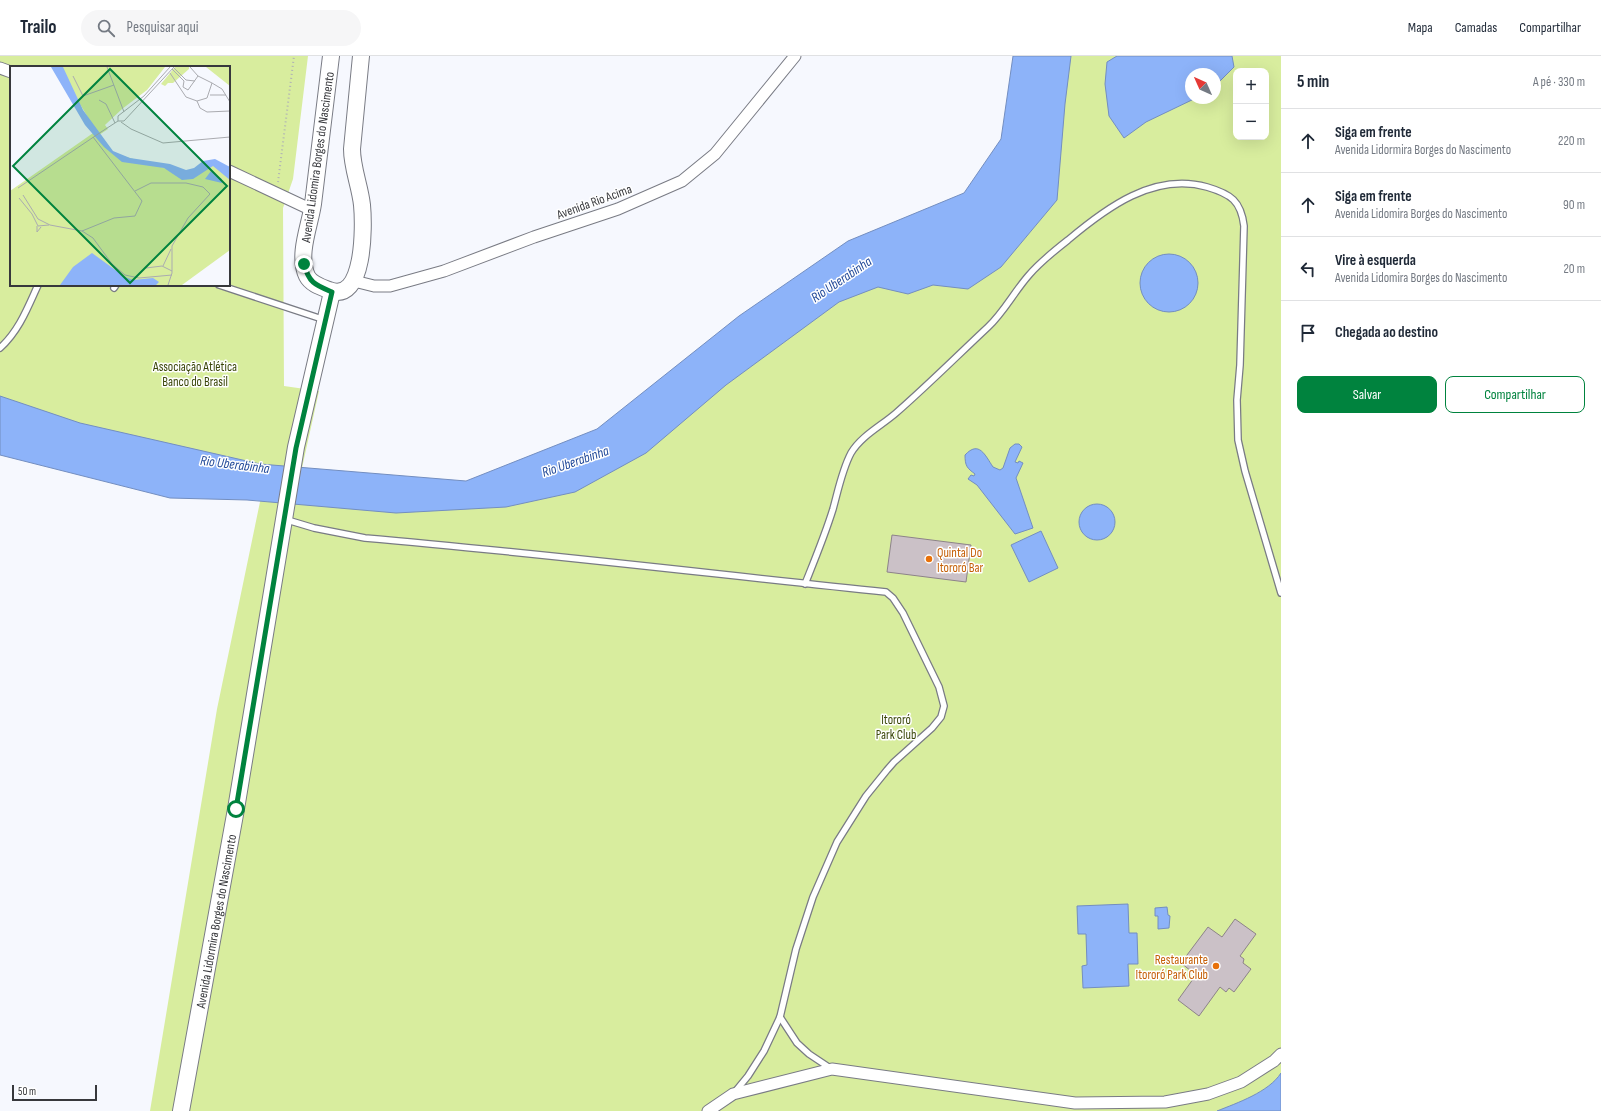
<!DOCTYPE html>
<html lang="pt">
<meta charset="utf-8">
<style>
body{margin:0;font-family:"Sofia Sans Condensed",sans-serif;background:#f6f6f7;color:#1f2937}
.controls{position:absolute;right:12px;top:12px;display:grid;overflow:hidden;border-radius:8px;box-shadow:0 4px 16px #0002}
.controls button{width:36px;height:36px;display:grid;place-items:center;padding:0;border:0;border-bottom:1px solid #e0e1e3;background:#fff;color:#1f2937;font:20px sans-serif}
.compass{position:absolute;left:1185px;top:12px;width:36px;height:36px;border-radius:50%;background:#fff;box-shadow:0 4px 16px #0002;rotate:315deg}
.scale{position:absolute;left:12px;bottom:10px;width:85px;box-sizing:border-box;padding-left:4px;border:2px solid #37383c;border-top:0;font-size:11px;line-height:14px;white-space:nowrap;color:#37383c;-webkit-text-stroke:3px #fff;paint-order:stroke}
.stop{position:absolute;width:12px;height:12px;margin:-9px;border:3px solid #00833e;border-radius:50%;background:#fff}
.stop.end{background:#00833e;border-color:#fff;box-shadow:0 1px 4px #0008}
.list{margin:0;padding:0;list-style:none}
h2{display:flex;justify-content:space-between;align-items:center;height:52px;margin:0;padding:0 16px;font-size:17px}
h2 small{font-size:13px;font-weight:400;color:#747a83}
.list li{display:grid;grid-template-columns:26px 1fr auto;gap:12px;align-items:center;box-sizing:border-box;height:64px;padding:0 16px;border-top:1px solid #e0e1e3}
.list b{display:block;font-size:15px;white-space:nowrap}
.list p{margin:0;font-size:13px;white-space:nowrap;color:#747a83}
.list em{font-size:13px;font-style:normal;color:#747a83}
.actions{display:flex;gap:8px;padding:12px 16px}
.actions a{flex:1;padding:9px 0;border:1px solid #00833e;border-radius:8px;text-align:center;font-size:14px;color:#00833e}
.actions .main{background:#00833e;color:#fff}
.icon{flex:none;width:22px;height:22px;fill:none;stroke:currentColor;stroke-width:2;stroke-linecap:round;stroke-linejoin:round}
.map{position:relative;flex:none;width:1281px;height:1055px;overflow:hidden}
header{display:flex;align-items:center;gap:24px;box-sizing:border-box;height:56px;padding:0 20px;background:#fff;border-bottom:1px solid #e0e1e3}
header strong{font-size:19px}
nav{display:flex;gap:22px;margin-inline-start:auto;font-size:14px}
.search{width:280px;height:36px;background:#f6f6f7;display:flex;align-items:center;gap:10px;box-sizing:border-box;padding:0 14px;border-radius:22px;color:#747a83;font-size:15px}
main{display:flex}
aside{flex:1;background:#fff}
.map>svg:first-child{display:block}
.green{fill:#d8ed9e;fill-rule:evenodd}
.water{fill:#8db3f9;stroke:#738ec0}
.building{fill:#cbc1c7;stroke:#8d8389}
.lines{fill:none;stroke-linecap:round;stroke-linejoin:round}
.lane-casing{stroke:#797b84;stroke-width:8}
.street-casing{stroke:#797b84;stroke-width:13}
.secondary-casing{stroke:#797b84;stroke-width:18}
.path{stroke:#afb1b6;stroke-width:2;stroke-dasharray:1 3;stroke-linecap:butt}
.lane{stroke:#fff;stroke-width:5.5}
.street{stroke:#fff;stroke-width:11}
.secondary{stroke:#fff;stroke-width:16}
.route{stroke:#00833e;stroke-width:5}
.food-dot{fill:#e8710a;stroke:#fff;stroke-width:1.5}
.labels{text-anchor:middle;stroke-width:3;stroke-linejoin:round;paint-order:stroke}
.street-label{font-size:13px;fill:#37383c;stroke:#fff}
.park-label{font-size:13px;fill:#3a4608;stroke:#fff}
.food-label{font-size:13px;fill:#c56008;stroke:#fff;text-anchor:start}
.water-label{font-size:14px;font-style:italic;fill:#214999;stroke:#fff}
.inset-road{fill:none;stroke:#aaabb0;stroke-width:1}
.view{fill:#00833e;fill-opacity:0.15;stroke:#00833e;stroke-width:2}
.inset-edge{fill:none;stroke:#37383c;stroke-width:2}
</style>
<header>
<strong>Trailo</strong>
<div class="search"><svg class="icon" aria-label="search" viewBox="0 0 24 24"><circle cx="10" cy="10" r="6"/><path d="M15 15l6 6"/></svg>Pesquisar aqui</div>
<nav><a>Mapa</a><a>Camadas</a><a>Compartilhar</a></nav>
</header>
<main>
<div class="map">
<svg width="1281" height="1055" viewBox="0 0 1281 1055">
<rect width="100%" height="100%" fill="#f6f8fe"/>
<path class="green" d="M0,0h308l-15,123 -10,29 1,178 35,5 -19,86 179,22 280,-153 244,-136 48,-154h230v1055h-1131l67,-402 49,-236 -266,-55zM11,11h218v218h-218zM1236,15h30v66h-30zM1191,18h24v24h-24z"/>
<g class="water">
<polygon points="1013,0 1071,0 1065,48 1057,144 1001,211 968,233 933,229 908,238 878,231 839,246 726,329 646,397 575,436 506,451 396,457 247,444 170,442 0,399 0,340 80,367 260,408 466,425 597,373 739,260 848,185 964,137 1001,83"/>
<polygon points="1117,0 1232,0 1234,11 1215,30 1215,18 1191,18 1191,42 1196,42 1146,66 1124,82 1109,60 1105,28 1107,6"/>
<circle cx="1169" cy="227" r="29"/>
<path d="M1015,388h4l3,3 -7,15 3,1 1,-2 4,2 -7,15 17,50 -18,6 -38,-49 -9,-6 3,-4 3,1 1,-2c-8,-6 -10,-8 -10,-19 14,-15 20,0 28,12l7,3 3,-2 7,-20z"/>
<circle cx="1097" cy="466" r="18"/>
<polygon points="1041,475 1058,512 1029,526 1011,489"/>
<polygon points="1128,848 1129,877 1137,877 1138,908 1128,908 1129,930 1083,932 1082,910 1087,909 1086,878 1078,878 1077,850"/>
<polygon points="1167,851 1168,859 1170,860 1169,872 1158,873 1158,860 1155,860 1155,852"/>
<path d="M1281,1017v38h-64c20,-8 52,-19 64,-38z"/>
</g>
<g class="building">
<polygon points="892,479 971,489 966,526 887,516"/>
<polygon points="1235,863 1256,878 1240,900 1244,903 1243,907 1251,913 1234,936 1229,932 1226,936 1220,931 1199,960 1178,944 1196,919 1181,907 1208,871 1222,881"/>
</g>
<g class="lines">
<g class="lane-casing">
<g id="lane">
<polyline points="219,229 325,264"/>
<polyline points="114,232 116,229"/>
<path d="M0,292c19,-17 28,-41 38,-63"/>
<path d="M284,463l30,9 51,10c174,15 348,36 521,54l7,6 10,15 36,74 5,19 -3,11 -9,11 -38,34 -7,8 -21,26 -29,46 -24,55 -17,52 -16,68 -16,34 -16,25 -14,17"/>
<path d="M805,528c10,-25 20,-49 28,-75 5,-18 9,-39 18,-56 10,-17 30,-27 45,-40 31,-27 61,-57 92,-86 16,-15 26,-35 41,-52 11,-13 25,-24 39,-35 38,-32 86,-68 139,-53 24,7 34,14 37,39l-4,139 -3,35 1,40 7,31 36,122"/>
<polyline points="780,961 797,987 809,998 830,1012"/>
</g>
</g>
<g class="street-casing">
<g id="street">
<polyline points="0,12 11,16"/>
<polyline points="229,115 312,154"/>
<polyline points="354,225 374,230 390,230 444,215 534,181 618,153 682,125 715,98 795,0"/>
<polyline points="708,1055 733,1038 832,1013 1075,1047 1165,1046 1208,1038 1241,1026 1274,1005 1281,998"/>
</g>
</g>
<g class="secondary-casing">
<g id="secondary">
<path d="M331,0c-6,49 -12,99 -18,148 -3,21 -16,51 -6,72 4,8 14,11 22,14 36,15 35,-65 33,-85 -2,-19 -10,-37 -10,-56l9,-93"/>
<path id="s1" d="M181,1055l55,-302 60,-362 36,-155"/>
</g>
</g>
<polyline class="path" points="278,126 294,0"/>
<use href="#lane" class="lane"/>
<use href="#street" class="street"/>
<use href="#secondary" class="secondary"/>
</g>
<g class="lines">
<path class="route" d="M236,753l60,-361 36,-156c-17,-7 -23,-9 -28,-28"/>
</g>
<g class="food-dot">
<circle cx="929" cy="503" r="4"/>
<circle cx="1216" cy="910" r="4"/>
</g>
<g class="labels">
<g class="street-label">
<text transform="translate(317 101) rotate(-82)" y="5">Avenida Lidomira Borges do Nascimento</text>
<text transform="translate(594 145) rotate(-20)" y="5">Avenida Rio Acima</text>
<text dy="5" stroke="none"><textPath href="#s1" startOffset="193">Avenida Lidormira Borges do Nascimento</textPath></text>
</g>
<g class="park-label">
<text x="195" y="315">Associação Atlética<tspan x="195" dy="15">Banco do Brasil</tspan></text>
<text x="896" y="668">Itororó<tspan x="896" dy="15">Park Club</tspan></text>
</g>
<g class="food-label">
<text x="937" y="501">Quintal Do<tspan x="937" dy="15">Itororó Bar</tspan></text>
<text x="1208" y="908" text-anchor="end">Restaurante<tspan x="1208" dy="15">Itororó Park Club</tspan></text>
</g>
<g class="water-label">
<text transform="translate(841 223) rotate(-34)" y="5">Rio Uberabinha</text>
<text transform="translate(575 405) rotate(-19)" y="5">Rio Uberabinha</text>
<text transform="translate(235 408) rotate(7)" y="5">Rio Uberabinha</text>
</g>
</g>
<g transform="translate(10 10)">
<rect width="220" height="220" fill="#f6f8fe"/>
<path d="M48,1h107l-18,23 -25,19 -17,16 3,4 -9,6 14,18 75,22 26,-12 16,12v75l-48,35h-172v-94l86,-60zM165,1h14v2l-16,14h-5l-3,3 -4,-2zM196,1h24v19z" fill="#d8ed9e"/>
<path d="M41,1h12l20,43 30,41 17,7 40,6 16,6 8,-2 9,-7 12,-2 15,8v13l-17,-14 -20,13 -11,1 -18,-12 -42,-6 -18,-15 -19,-22zM201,105l11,8v4l-17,-4zM82,187l33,24 8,3 20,-2 6,4 -3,3h-96l13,-18z" fill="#8db3f9"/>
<path class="inset-road" d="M97,1l17,45M164,2l12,12 9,1M162,3l12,12 -1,6 5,3 10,-14M160,7l16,24 11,4 10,-3 5,-15 -14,-7 -8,-9M63,10l10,20 31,-11M202,17l10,6 8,13M200,29h16M89,34l7,4 9,19M187,35l3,7 7,4 23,-1M108,55v-5l26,-20 26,-29M111,56l10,7 32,14 67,-6M8,122l83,-56 17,-11h6l50,-54M125,125l16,-8h35l17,4 7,7 -22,24 -16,28v27l-4,12M13,129l15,24 12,6 32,6 11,7 19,26 13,11 14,3 33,-3M9,132l13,16 6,12 11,-1M27,160v6l4,-5M72,165l32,-13 21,-2 7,-15 -49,-64M153,200l8,-17M136,202l16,-2 10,5"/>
<path class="view" d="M100,3l117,117 -97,97 -117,-117z"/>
<rect width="220" height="220" class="inset-edge"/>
</g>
</svg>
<div class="controls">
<button>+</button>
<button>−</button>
</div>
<svg class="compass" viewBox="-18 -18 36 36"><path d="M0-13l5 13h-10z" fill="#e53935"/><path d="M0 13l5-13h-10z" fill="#747a83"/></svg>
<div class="scale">50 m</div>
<div class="stop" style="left:236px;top:753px"></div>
<div class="stop end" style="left:304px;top:208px"></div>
</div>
<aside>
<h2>5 min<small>A pé · 330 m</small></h2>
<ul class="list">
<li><svg class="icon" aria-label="ahead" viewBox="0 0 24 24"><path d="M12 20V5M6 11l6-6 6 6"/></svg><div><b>Siga em frente</b><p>Avenida Lidormira Borges do Nascimento</p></div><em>220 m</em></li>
<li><svg class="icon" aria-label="ahead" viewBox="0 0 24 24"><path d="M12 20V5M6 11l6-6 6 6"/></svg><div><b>Siga em frente</b><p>Avenida Lidomira Borges do Nascimento</p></div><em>90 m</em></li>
<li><svg class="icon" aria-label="left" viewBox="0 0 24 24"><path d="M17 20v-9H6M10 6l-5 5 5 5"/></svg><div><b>Vire à esquerda</b><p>Avenida Lidomira Borges do Nascimento</p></div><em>20 m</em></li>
<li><svg class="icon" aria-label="arrive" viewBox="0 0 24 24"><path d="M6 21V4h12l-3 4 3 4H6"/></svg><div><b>Chegada ao destino</b></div></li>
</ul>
<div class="actions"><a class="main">Salvar</a><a>Compartilhar</a></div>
</aside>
</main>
